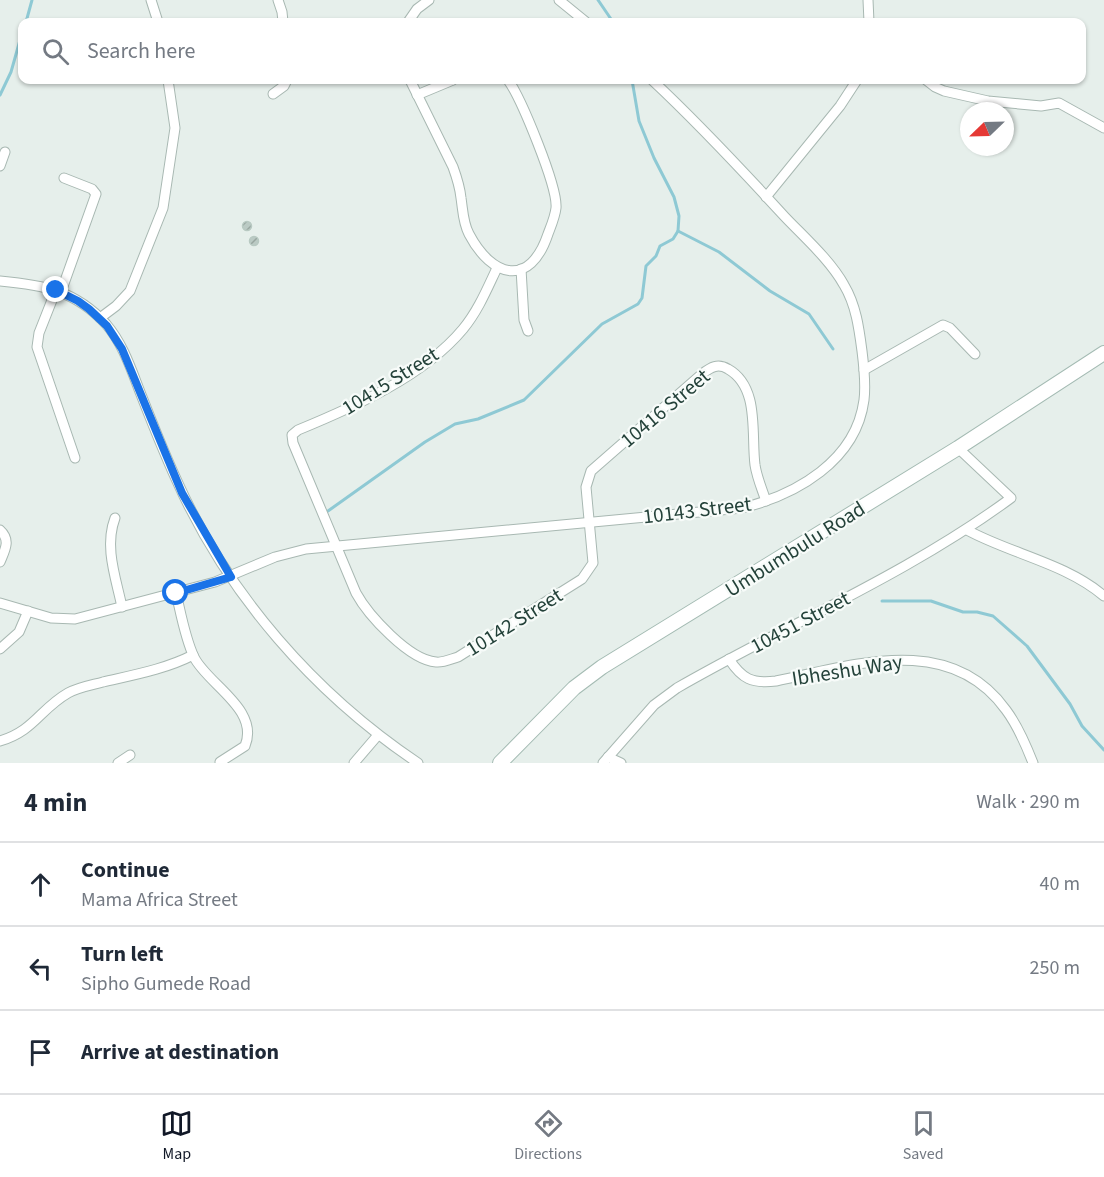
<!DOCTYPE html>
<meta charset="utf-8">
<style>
body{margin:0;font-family:"Source Sans 3",sans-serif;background:#f6f6f7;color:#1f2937}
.compass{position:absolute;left:960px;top:102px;width:54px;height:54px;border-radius:50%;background:#fff;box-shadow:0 2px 4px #0004;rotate:247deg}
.stop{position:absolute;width:18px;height:18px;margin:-14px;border:4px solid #1a73e8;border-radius:50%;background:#fff}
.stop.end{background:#1a73e8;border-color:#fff;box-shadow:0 2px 6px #0008}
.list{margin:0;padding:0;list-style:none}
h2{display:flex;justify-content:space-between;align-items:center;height:78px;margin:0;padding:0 24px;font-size:26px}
h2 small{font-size:20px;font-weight:400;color:#747a83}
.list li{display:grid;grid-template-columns:39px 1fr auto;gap:18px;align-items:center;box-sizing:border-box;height:84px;padding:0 24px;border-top:2px solid #e0e1e3}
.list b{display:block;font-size:22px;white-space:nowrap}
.list p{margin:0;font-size:20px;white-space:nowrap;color:#747a83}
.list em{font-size:20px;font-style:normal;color:#747a83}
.icon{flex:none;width:33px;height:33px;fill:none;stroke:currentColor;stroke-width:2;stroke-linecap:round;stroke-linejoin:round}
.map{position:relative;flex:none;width:1104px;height:763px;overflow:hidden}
.search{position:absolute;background:#fff;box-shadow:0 2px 4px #0004;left:18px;right:18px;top:18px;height:66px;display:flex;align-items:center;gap:15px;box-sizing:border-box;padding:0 21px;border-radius:12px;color:#747a83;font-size:22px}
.sheet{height:330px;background:#fff}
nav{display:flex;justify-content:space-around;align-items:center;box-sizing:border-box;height:84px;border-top:2px solid #e0e1e3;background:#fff;font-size:16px;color:#747a83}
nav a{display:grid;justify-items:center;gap:3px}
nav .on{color:#111827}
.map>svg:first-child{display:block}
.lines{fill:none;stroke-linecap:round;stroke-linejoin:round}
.stream{stroke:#8ec9d4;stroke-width:3}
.building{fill:url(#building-hatch);stroke:#b8c9c2;stroke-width:1.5}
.minor-casing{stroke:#a8b8b2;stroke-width:11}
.secondary-casing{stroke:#a4bbb3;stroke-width:16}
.minor{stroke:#fff;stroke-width:9}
.secondary{stroke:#fff;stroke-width:14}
.route{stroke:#1a73e8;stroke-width:8}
.labels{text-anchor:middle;stroke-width:4.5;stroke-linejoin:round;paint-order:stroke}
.street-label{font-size:21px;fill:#24423a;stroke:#f7fbf9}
</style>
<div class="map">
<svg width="1104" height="763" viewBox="0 0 1104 763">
<defs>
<pattern id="building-hatch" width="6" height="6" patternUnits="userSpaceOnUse" patternTransform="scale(1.5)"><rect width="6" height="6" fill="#bbcac4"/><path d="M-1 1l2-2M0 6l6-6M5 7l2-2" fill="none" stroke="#98a6a0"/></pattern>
</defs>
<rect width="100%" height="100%" fill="#e6efeb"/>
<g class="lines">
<g class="stream">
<polyline points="598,0 613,22"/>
<polyline points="26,22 32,0"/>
<polyline points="0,95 11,72 22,33"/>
<polyline points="678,231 719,252 770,291 809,314 833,349"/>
<polyline points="328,511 425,442 455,424 478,419 524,400 602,324 638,304 642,298 646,266 656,256 660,246 673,239 678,231 679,216 674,197 654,158 639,121 632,80"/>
<polyline points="882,601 931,601 963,612 977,612 993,616 1027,646 1070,704 1082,726 1104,750"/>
</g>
</g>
<g class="building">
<circle cx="247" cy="226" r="4.5"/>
<circle cx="254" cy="241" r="4.5"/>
</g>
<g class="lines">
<g class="minor-casing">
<g id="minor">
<polyline points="151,0 158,22"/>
<polyline points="278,0 282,12 283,22"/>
<polyline points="559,0 586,22"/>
<polyline points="868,0 869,22"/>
<polyline points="408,22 417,9 429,0"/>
<path d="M410,80l43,87c4,11 7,21 8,31 2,13 2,25 8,36 23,44 61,54 79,0 3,-8 7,-17 8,-26 2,-21 -35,-110 -48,-128"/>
<polyline points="926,80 935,87 944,91 988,101 1041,106 1059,103 1104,128"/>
<polyline points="273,94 284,86 287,80"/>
<polyline points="417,95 453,80"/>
<polyline points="0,166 5,152"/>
<polyline points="766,197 840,106 857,80"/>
<path d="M497,268c-10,21 -19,43 -34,61 -39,47 -109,78 -165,101l-6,5 1,8 63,150c12,22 53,67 80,69 7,1 15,-3 22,-5l124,-78 11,-16 -7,-76 5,-16 111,-97c9,-7 16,-11 26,-5 32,18 23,65 27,96 2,13 7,24 11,36"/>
<polyline points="521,269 524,320 528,331"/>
<path d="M0,281c43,4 75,9 106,43 18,21 26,48 36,73 11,28 22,56 35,84 51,114 138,213 241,282"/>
<polyline points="56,290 39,333 37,347 75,458"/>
<polyline points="61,292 96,194 92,189 64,178"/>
<polyline points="100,318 116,306 130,291 163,208 175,128 168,80"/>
<polyline points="864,370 943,325 950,328 975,354"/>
<path d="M115,518c-11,29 1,60 7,89"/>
<path d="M0,530c11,10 5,20 0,32"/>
<path d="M967,530c44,24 98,33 137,66"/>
<path d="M176,593c5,21 9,45 18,64 13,27 66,52 51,89l-25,16"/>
<path d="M0,603l51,15 24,1 140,-37 60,-25 31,-8 436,-41c54,-13 114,-47 122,-108 2,-16 0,-33 -2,-49 -3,-23 -6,-46 -18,-66 -14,-25 -39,-47 -59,-68 -43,-47 -87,-94 -133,-137"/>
<polyline points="0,649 19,632 28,611"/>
<path d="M729,659c13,20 23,25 47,22 78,-16 174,-49 230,29 12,16 20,35 27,53"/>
<path d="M0,741c34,-10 40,-32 68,-48 11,-6 24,-8 35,-11 30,-7 63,-13 90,-27"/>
<polyline points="608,757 621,763"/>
<polyline points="118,763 130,755"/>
<polyline points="354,763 378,735"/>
<path d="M603,763l51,-58 23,-17c111,-64 231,-114 334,-190l-53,-50"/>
</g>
</g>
<g class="secondary-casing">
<polyline id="secondary" points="500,763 574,688 602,667 958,448 1104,353"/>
</g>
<use href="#minor" class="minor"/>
<use href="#secondary" class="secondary"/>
</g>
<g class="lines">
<polyline class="route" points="56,290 78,301 89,309 107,326 122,349 182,493 231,577 176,593"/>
</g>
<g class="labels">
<g class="street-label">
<text transform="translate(390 381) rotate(-32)" y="7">10415 Street</text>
<text transform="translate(665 408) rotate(-40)" y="7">10416 Street</text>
<text transform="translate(697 510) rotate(-7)" y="7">10143 Street</text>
<text transform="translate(795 549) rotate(-32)" y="7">Umbumbulu Road</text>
<text transform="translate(514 622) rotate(-32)" y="7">10142 Street</text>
<text transform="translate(800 622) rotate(-28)" y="7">10451 Street</text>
<text transform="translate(847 670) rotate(-9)" y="7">Ibheshu Way</text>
</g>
</g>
</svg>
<svg class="compass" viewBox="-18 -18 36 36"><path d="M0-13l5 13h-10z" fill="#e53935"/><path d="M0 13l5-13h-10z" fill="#747a83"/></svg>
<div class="stop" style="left:176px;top:593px"></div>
<div class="stop end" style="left:56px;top:290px"></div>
<div class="search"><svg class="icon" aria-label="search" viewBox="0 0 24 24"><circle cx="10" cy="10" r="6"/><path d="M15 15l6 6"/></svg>Search here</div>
</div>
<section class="sheet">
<h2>4 min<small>Walk · 290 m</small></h2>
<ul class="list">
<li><svg class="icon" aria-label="ahead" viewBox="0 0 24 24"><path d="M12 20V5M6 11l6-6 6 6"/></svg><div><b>Continue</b><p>Mama Africa Street</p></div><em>40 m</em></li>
<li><svg class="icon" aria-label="left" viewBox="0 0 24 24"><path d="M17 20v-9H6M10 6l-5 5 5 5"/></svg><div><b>Turn left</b><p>Sipho Gumede Road</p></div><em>250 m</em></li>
<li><svg class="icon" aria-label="arrive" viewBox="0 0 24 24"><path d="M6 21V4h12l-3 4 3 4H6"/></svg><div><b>Arrive at destination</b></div></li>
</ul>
</section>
<nav>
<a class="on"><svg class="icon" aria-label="map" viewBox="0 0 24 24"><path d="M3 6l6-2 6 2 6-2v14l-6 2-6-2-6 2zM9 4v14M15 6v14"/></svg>Map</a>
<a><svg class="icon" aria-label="directions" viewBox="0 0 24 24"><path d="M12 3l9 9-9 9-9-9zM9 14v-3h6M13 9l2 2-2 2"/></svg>Directions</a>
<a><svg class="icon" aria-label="saved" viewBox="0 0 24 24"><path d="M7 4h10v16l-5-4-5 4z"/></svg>Saved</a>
</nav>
